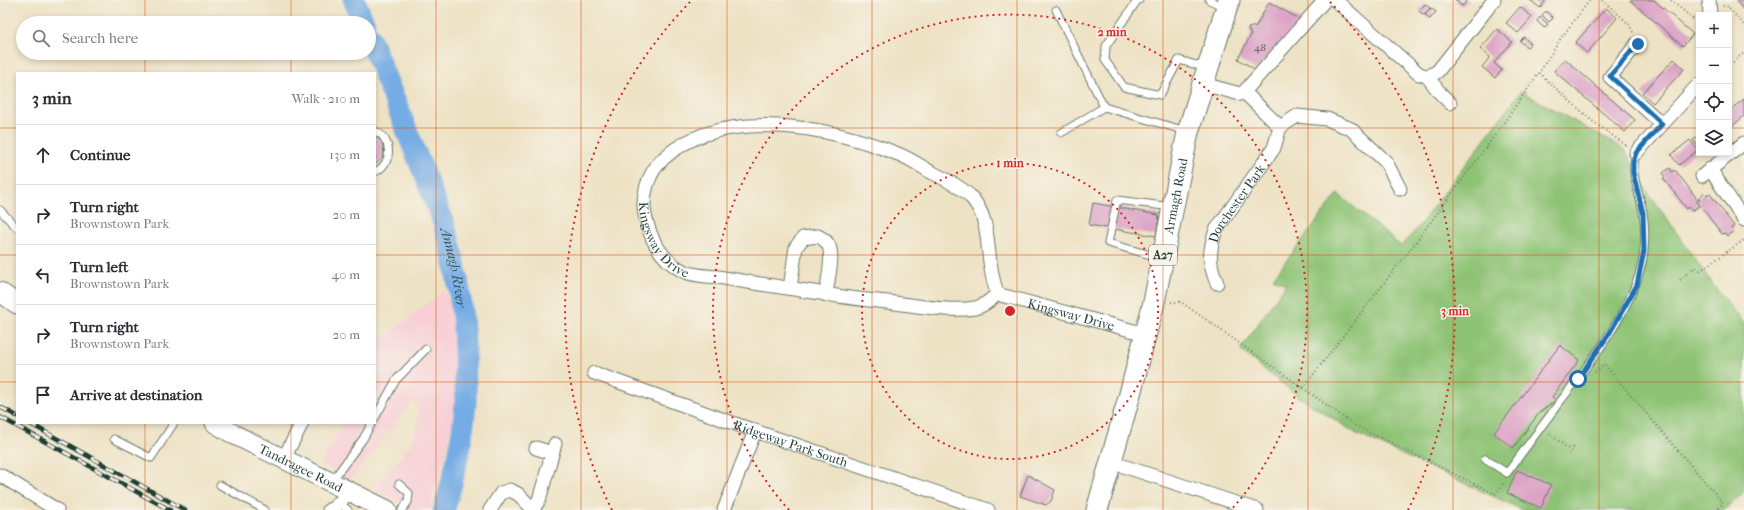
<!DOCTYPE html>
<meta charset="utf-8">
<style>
body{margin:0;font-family:"IM FELL French Canon",serif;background:#f7f7f7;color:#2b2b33}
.controls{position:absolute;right:12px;top:12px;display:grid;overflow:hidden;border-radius:0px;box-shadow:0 2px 6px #0003}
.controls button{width:36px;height:36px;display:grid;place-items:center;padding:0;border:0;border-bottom:1px solid #e1e1e2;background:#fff;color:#2b2b33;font:20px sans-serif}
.stop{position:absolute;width:12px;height:12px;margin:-9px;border:3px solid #1f6fb2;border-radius:50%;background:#fff}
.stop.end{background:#1f6fb2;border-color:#fff;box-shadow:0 1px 4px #0008}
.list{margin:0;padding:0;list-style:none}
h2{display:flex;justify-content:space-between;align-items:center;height:52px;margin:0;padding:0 16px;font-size:17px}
h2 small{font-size:13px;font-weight:400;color:#7c7c81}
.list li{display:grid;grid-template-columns:26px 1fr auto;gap:12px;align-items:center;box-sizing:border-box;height:60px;padding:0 16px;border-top:1px solid #e1e1e2}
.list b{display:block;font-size:15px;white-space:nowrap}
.list p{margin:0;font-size:13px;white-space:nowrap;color:#7c7c81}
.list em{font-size:13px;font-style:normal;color:#7c7c81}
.icon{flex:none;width:22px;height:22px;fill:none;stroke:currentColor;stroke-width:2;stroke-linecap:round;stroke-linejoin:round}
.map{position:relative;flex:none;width:1744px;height:510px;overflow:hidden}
.search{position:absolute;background:#fff;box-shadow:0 2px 6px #0003;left:16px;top:16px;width:360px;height:44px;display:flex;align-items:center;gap:10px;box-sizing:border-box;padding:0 14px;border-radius:22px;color:#7c7c81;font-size:15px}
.panel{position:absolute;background:#fff;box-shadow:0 2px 6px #0003;left:16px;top:72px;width:360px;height:352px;border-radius:0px}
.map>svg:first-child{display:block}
.built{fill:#f7cfd5}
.green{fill:#8ec374;stroke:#568054}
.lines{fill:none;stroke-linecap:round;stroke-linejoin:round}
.river{stroke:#76ace4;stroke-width:22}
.building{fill:#dca3c6}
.lane-casing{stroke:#677766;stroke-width:9}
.street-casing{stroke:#677766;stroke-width:15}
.secondary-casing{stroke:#677766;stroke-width:21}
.primary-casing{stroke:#677766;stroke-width:23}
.path{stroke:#677766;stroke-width:2;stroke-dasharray:1 3;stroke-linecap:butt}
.lane{stroke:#fff;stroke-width:7}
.street{stroke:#fff;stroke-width:13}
.secondary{stroke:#fff;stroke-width:19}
.primary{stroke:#fff;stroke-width:21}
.rail-casing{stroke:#1f3d34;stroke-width:4.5}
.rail{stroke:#f7f3e8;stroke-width:3;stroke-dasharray:9;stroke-linecap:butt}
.route{stroke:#1f6fb2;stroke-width:5}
.grid{fill:none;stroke:#d45610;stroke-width:1;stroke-opacity:0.55}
.ring{fill:none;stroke:#d62828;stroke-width:2;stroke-dasharray:2 4}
.labels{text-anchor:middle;stroke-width:3;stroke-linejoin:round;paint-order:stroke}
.number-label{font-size:11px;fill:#4e5658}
.shield{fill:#f7f3e8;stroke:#60746a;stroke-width:1}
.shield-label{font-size:12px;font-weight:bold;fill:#1f3d34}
.street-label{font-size:13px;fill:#1f3d34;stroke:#f7f3e8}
.water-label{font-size:14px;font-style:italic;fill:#355960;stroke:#f7f3e8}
.centre{fill:#d62828;stroke:#f7f3e8;stroke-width:2}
.ring-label{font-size:12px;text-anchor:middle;font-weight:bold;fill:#d62828;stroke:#f7f3e8;stroke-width:3;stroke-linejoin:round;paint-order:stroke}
</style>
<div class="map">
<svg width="1744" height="510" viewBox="0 0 1744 510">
<rect width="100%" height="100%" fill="#f7f3e8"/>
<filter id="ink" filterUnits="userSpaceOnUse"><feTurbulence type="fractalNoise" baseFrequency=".025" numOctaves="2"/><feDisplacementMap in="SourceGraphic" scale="8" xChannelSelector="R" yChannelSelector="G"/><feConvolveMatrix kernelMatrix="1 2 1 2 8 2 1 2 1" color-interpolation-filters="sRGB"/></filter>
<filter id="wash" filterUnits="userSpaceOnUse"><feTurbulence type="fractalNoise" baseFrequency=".012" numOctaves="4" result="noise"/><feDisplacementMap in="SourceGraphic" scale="16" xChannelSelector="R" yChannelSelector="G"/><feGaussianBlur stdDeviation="0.9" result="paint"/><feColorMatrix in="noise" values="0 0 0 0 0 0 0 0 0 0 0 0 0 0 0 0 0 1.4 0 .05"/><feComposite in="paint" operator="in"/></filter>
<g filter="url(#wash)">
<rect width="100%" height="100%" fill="#eee2c4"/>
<polygon class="built" points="445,290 457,323 457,397 446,452 429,510 413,510 372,490 414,441 419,416 416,404 413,401 350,481 321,464 343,423 375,423 375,345"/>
<polygon class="green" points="1521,91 1625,150 1646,189 1713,285 1744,323 1744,492 1725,510 1523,510 1357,434 1299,397 1240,350 1286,284 1273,278 1338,194 1401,246 1416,230"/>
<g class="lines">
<g class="river">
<polyline points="354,0 364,23"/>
<path id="s1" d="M369,36l74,185c16,49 22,97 22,149 0,13 2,26 0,39 -3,35 -11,68 -21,101"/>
</g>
</g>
<g id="blocks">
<g class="building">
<polygon points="1455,0 1468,0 1462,6"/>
<polygon points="1530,0 1546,0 1540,8"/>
<polygon points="1630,0 1654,0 1693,34 1683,46"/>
<polygon points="1736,0 1744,0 1744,10 1741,7"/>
<polygon points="1269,2 1301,20 1256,70 1238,59 1251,35 1248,28 1256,26"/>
<polygon points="1425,4 1430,8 1424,15 1419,11"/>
<polygon points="1520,7 1532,17 1518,33 1506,23"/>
<polygon points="1431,8 1436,12 1430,19 1425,15"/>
<polygon points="1606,8 1617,18 1587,53 1575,43"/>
<polygon points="1546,11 1553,18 1549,22 1542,15"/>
<polygon points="1540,17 1548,24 1544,28 1537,21"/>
<polygon points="1497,29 1512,42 1494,63 1502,70 1495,78 1482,67 1490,57 1480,49"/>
<polygon points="1524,37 1531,44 1527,47 1520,41"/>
<polygon points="1565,59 1635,120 1625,132 1554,71"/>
<polygon points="1674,59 1684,69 1653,103 1642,93"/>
<polygon points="1744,99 1744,116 1729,129 1729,111"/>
<polygon points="1699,135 1699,148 1693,140"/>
<polygon points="375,136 382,142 384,153 382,158 375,165"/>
<polygon points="1690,140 1698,150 1679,165 1671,155"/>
<polygon points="1670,168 1672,172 1675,170 1698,200 1696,202 1699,206 1692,211 1689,207 1687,209 1663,178 1665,177 1663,173"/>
<polygon points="1704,193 1707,196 1710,194 1734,226 1731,228 1734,231 1727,236 1725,233 1722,234 1698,203 1700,201 1698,198"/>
<polygon points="1093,203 1159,215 1156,236 1089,225"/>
<polygon points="1560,345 1579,360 1552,397 1556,400 1540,412 1513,448 1494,433"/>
<polygon points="1517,470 1551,485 1541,508 1507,493"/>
<polygon points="1028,475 1055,490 1051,501 1046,505 1020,496"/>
</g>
</g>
</g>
<g filter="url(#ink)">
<use href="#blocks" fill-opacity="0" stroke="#677766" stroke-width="1"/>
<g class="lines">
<g class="lane-casing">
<g id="lane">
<polyline points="1139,0 1137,1 1106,46 1105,60 1124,87 1160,95 1179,60 1207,68"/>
<polyline points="1209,0 1225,7"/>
<polyline points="1056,10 1104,107 1186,131"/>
<path d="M375,131c18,9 18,32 0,41"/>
<polyline points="1061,133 1104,107"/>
<polyline points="0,210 17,228"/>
<polyline points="1161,258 1108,243 1117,200 1172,207"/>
<polyline points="375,418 396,380 426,349"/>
<polyline points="114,439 151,458 174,423"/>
<path d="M1485,459l22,14c17,-23 35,-47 52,-70 31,-40 80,-101 85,-152 1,-12 1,-27 -1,-39 -4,-20 -13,-38 -7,-59"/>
<polyline points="332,481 363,439 372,423"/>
<polyline points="399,484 409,493 408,502 402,510"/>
<polyline points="220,485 265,510"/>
<polyline points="339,503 348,510"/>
</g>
</g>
<g class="street-casing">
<g id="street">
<polyline points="1335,0 1419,74 1427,76 1437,72 1494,0"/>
<polyline points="1709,0 1710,15"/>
<polyline points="1637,44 1610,77 1662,124"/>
<polyline points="1427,76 1440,93 1450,103"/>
<polyline points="1203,84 1240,94 1244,92 1325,0"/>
<polyline points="1280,127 1297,116 1327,119 1351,129 1386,162 1400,189"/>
<polyline points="1636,153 1699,84"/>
<polyline points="1710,169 1744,220"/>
<polyline points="1702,176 1744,143"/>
<path id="s2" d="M1217,283c-9,-20 -8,-33 -1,-53l58,-82 6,-21 -36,-35"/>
<path d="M790,288l6,-41 7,-9 15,-2c4,2 9,5 11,10 5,12 -2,36 -3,49"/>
<path id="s3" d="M997,294c-2,-8 -5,-17 -6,-26 -5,-26 -1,-49 -20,-71 -9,-10 -30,-20 -42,-26 -10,-6 -20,-13 -31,-17 -67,-27 -175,-49 -234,4 -16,14 -24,40 -18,61 5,22 16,41 37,52 10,5 25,5 35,6 34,6 68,11 102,16 24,5 50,7 75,10 24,3 56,9 80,5 9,-2 15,-7 22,-14l148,40"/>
<path id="s4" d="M594,373l161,58 233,79"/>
<polyline points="536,448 552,453"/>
<polyline points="284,458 302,423"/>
<polyline points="1111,462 1257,510"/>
<polyline points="0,475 57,510"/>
<polyline points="533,509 539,500 555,444"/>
<polyline points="329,510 334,508 350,491"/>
<polyline points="490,510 501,493 510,490 518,494 534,510"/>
<polyline points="724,510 755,431"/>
</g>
</g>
<g class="secondary-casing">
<g id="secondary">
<polyline points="0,292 17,304"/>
<path id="s5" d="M215,423l20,12 152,75"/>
</g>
</g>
<g class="primary-casing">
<g id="primary">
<path id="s6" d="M1097,510l33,-116 24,-92 34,-170 41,-132"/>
</g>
</g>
<g class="path">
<polyline points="1602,0 1629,24 1633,32"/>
<polyline points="1671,0 1694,20 1699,22"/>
<polyline points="1723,6 1727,6 1744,25"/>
<polyline points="1729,63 1733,62 1744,53"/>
<polyline points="1539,73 1591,120 1627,146"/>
<polyline points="1680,280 1695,267 1698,272 1744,240"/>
<polyline points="1171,302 1181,302 1303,388 1415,243 1485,149 1539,73 1561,38 1590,0"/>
<polyline points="1595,372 1605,365 1723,503 1716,510"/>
<polyline points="1303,388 1356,426 1495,494 1505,482"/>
<polyline points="1549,433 1571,451"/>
<polyline points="1569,455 1574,447"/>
</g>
<use href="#lane" class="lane"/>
<use href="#street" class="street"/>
<use href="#secondary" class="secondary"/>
<use href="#primary" class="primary"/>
<g class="rail-casing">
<g id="rail">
<polyline points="0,407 17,416"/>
<polyline points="0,417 170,510"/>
<polyline points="29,423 185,510"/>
</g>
</g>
<use href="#rail" class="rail"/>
</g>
</g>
<g class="lines" filter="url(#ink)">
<polyline class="route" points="1578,379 1609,334 1637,285 1644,251 1643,213 1633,173 1633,162 1636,153 1662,124 1610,76 1638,44"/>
</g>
<path class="grid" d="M145,0v23M291,0v23M436,0v510M581,0v510M727,0v510M872,0v510M1017,0v510M1163,0v510M1308,0v510M1453,0v510M1599,0v510M145,53v20M291,53v20M0,128h17M375,128h1324M1729,128h15M0,255h17M375,255h1369M0,382h17M375,382h1369M145,423v87M291,423v87"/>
<g class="ring">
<circle cx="1010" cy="311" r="148"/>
<path d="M789 510A297 297 0 1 1 1231 510"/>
<path d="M612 510A445 445 0 0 1 690 2M1330 2A445 445 0 0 1 1408 510"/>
</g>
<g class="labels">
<g class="number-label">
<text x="1260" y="51">48</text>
</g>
<rect class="shield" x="1149" y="245" width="28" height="20" rx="3"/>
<g class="shield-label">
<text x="1163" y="259">A27</text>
</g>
<g class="street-label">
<text dy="5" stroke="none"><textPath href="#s6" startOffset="324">Armagh Road</textPath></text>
<text dy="5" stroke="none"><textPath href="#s2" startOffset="88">Dorchester Park</textPath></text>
<text dy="5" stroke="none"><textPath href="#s3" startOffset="526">Kingsway Drive</textPath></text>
<text dy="5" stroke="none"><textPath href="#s3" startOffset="963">Kingsway Drive</textPath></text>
<text dy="5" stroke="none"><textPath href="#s4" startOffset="209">Ridgeway Park South</textPath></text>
<text dy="5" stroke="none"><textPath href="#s5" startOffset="97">Tandragee Road</textPath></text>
</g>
<g class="water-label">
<text dy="5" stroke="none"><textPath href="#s1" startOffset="247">Annagh River</textPath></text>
</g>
</g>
<circle cx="1010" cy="311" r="6" class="centre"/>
<g class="ring-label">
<text x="1112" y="36">2 min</text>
<text x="1010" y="167">1 min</text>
<text x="1455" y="315">3 min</text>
</g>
</svg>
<div class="controls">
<button>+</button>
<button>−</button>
<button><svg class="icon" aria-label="locate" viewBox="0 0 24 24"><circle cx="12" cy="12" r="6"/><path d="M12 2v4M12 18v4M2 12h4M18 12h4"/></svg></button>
<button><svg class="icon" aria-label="layers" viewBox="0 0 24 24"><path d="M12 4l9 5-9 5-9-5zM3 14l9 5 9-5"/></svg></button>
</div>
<div class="stop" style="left:1578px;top:379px"></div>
<div class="stop end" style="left:1638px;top:44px"></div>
<div class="search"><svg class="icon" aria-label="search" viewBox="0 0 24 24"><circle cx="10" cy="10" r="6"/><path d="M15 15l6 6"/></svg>Search here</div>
<section class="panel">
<h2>3 min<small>Walk · 210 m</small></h2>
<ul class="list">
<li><svg class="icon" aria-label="ahead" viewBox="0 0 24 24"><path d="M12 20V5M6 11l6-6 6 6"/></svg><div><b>Continue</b></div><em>130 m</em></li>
<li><svg class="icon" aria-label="right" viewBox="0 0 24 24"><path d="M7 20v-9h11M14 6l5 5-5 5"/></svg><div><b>Turn right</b><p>Brownstown Park</p></div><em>20 m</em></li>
<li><svg class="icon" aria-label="left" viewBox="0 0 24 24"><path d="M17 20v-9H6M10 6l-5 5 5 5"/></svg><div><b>Turn left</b><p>Brownstown Park</p></div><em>40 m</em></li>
<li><svg class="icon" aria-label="right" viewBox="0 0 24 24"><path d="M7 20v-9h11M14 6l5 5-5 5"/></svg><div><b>Turn right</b><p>Brownstown Park</p></div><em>20 m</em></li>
<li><svg class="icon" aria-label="arrive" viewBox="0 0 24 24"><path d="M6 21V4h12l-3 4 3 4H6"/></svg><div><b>Arrive at destination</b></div></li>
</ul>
</section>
</div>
